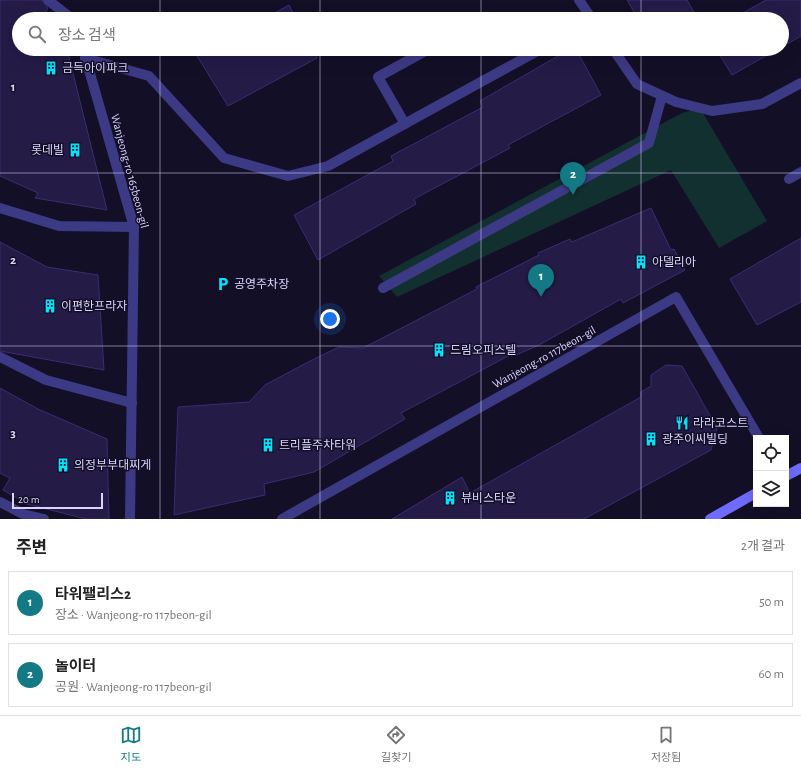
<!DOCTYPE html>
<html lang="ko">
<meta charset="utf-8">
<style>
body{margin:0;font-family:"Alegreya Sans","Noto Sans KR",sans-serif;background:#f2f2f2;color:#222}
.controls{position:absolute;right:12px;bottom:12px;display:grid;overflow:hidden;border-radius:0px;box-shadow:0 4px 16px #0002}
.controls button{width:36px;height:36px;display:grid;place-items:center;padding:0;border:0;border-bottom:1px solid #e0e0e0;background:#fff;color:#222;font:20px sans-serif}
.scale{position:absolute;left:12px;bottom:10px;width:91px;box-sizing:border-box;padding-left:4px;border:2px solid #d9d4ff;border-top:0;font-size:11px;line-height:14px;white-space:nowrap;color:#d9d4ff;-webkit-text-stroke:3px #130f26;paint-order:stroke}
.you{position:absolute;left:330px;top:319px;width:14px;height:14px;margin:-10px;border:3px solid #fff;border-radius:50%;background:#1a73e8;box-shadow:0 0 0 6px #1a73e833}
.badge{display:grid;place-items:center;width:26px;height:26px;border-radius:50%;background:#137a85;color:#fff;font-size:13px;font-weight:700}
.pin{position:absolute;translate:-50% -33px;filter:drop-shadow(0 1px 2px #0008)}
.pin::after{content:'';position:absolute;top:21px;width:14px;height:12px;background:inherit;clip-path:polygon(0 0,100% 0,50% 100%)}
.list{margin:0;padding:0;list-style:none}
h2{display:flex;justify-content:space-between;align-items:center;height:52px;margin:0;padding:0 16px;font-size:17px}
h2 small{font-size:13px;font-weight:400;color:#767676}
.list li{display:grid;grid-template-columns:26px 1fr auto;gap:12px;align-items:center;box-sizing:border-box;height:64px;margin:0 8px 8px;padding:0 8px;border:1px solid #e0e0e0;border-radius:0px}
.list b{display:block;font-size:15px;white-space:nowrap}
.list p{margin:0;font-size:13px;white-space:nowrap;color:#767676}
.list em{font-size:13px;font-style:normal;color:#767676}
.icon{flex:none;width:22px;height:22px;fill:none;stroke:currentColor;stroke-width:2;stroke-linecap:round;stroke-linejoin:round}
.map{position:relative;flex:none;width:801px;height:519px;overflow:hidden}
.search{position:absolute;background:#fff;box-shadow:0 4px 16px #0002;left:12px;right:12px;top:12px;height:44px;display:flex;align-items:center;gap:10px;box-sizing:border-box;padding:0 14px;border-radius:22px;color:#767676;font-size:15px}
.sheet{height:196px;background:#fff}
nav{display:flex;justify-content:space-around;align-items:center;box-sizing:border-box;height:56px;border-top:1px solid #e0e0e0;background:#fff;font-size:11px;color:#767676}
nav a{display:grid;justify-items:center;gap:2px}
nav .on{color:#137a85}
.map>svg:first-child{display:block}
.green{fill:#12302f}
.building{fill:#241b47;stroke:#3b2d73}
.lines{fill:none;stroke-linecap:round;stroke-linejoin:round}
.service{stroke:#3d3a85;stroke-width:10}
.minor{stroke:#3d3a85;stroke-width:10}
.secondary{stroke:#6f6bff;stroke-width:10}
.grid{fill:none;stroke:#d9d4ff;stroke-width:1;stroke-opacity:0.55}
.labels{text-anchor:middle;stroke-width:3;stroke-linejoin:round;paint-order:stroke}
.poi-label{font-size:12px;fill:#d9d4ff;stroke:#130f26;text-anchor:start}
.street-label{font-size:12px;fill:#d9d4ff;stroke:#130f26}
.grid-label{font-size:13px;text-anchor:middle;font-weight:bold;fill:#d9d4ff;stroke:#130f26;stroke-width:3;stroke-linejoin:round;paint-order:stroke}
</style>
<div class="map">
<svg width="801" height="519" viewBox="0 0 801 519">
<rect width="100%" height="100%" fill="#130f26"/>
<polygon class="green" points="700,108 767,221 719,248 671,170 397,297 379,276 682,113"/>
<g class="building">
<polygon points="0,0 42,0 48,8 42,19 19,19 19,49 67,49 107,210 35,198 38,193 0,176"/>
<polygon points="627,0 687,0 698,19 638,19"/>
<polygon points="766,0 801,0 801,36 782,47 782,19 732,19"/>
<polygon points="289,5 296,19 264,19"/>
<polygon points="210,49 312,49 317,58 228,106 197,56"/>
<polygon points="570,49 576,49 601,95 508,145 510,148 414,199 416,204 318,260 294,215 393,161 391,156 483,107 480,101"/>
<polygon points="716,49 778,49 732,75"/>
<polygon points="651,208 671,250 674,249 685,270 623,303 621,299 539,345 514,356 512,354 401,413 405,419 314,472 264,484 265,495 174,515 178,407 249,402 265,385 310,361 339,347 363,348 477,289 476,287 539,255 538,253 570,239 572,242"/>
<polygon points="801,238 801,302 757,325 730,279"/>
<polygon points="0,242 47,267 98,275 104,370 0,351"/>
<polygon points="666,365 682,366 717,428 711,450 584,519 392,519 462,477 470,493 641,397 641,392 651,386 651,375"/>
<polygon points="0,388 38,409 107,439 109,519 86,519 27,504 3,490 10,478 0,473"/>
</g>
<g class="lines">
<g class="service">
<polyline points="579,0 592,19"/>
<polyline points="613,49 637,84 676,102 712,111 762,104 801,83"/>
<polyline points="85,58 149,76 224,158 288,176 328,166 541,49"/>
<polyline points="405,124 378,77 429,49"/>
<polyline points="789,179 801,172"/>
<polyline points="383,288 649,143 662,96"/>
</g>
<g class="minor">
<polyline points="48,0 72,19"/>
<polyline points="83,49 134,227 130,519"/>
<polyline points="0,208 59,226 134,227"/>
<polyline points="0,357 46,380 132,403"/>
<polyline points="0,502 23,514 44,519"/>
<polyline points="282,519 676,297 759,438"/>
</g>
<g class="secondary">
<polyline points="786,476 801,468"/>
<polyline points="710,519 756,493"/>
</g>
</g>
<path class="grid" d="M160,0v19M320,0v19M481,0v19M641,0v19M160,49v470M320,49v470M481,49v470M641,49v470M0,173h801M0,346h801"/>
<defs>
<g id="building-bare" transform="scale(1.08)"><path d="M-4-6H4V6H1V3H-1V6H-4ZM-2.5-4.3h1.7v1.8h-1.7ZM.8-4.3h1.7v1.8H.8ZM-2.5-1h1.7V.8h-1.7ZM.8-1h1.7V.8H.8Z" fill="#00e5ff" stroke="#130f26" stroke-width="2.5" paint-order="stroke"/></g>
<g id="parking-bare" transform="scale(1.08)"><path d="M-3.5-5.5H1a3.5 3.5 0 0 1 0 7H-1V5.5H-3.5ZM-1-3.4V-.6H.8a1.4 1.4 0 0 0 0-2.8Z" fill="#00e5ff" stroke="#130f26" stroke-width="2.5" paint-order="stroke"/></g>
<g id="restaurant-bare" transform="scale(1.08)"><path d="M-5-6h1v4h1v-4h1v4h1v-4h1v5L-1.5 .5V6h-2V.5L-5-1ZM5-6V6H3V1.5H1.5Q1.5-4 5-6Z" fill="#00e5ff" stroke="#130f26" stroke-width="2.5" paint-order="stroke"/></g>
</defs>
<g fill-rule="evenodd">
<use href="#building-bare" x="51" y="68"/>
<use href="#building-bare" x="75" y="150"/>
<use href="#building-bare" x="641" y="262"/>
<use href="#parking-bare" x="223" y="284"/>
<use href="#building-bare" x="50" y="306"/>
<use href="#building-bare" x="439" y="350"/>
<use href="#restaurant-bare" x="682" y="423"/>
<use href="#building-bare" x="651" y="439"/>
<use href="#building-bare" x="268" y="445"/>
<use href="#building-bare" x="63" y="465"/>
<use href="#building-bare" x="450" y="498"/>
</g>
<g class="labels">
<g class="poi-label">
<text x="62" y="72">금득아이파크</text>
<text x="64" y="154" text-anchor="end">롯데빌</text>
<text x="652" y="266">아델리아</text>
<text x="234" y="288">공영주차장</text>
<text x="61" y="310">이편한프라자</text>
<text x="450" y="354">드림오피스텔</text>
<text x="693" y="427">라라코스트</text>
<text x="662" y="443">광주이씨빌딩</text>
<text x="279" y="449">트리플주차타워</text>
<text x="74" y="469">의정부부대찌게</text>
<text x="461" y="502">뷰비스타운</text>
</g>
<g class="street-label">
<text transform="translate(130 171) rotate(75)" y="4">Wanjeong-ro 165beon-gil</text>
<text transform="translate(544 357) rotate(-29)" y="4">Wanjeong-ro 117beon-gil</text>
</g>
</g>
<g class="grid-label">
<text x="13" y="91">1</text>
<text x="13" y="264">2</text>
<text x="13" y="437">3</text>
</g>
</svg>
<div class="controls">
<button><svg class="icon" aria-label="locate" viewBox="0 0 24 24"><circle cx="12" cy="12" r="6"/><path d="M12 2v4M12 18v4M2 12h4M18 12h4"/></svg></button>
<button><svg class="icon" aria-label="layers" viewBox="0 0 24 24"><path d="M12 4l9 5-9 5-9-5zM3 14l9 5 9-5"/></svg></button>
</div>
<div class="scale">20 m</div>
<div class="you"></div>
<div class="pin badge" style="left:541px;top:297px">1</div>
<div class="pin badge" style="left:573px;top:195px">2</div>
<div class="search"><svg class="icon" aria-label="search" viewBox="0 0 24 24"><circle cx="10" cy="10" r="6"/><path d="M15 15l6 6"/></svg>장소 검색</div>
</div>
<section class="sheet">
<h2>주변<small>2개 결과</small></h2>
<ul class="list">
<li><span class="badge">1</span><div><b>타워팰리스2</b><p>장소 · Wanjeong-ro 117beon-gil</p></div><em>50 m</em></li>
<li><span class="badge">2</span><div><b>놀이터</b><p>공원 · Wanjeong-ro 117beon-gil</p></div><em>60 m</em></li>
</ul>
</section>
<nav>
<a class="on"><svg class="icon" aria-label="map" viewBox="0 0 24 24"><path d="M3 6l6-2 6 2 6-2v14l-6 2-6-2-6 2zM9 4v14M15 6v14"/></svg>지도</a>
<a><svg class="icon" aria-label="directions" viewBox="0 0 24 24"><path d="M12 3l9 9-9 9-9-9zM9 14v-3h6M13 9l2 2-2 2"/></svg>길찾기</a>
<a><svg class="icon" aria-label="saved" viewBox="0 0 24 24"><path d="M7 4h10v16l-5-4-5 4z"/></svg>저장됨</a>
</nav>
